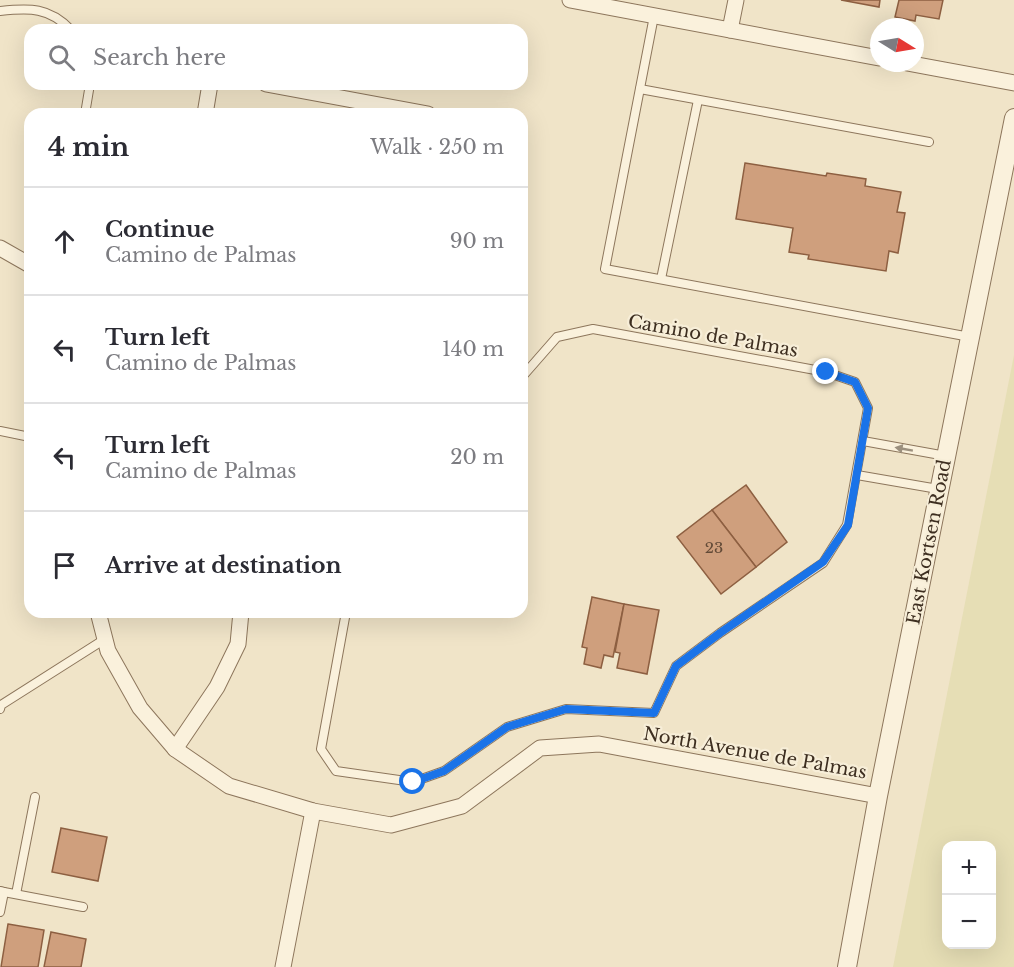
<!DOCTYPE html>
<meta charset="utf-8">
<style>
body{margin:0;font-family:"Libre Baskerville",serif;background:#f7f7f7;color:#2b2b33}
.controls{position:absolute;right:18px;bottom:18px;display:grid;overflow:hidden;border-radius:12px;box-shadow:0 6px 24px #0002}
.controls button{width:54px;height:54px;display:grid;place-items:center;padding:0;border:0;border-bottom:2px solid #e1e1e2;background:#fff;color:#2b2b33;font:30px sans-serif}
.compass{position:absolute;left:870px;top:18px;width:54px;height:54px;border-radius:50%;background:#fff;box-shadow:0 6px 24px #0002;rotate:101deg}
.stop{position:absolute;width:18px;height:18px;margin:-14px;border:4px solid #1a73e8;border-radius:50%;background:#fff}
.stop.end{background:#1a73e8;border-color:#fff;box-shadow:0 2px 6px #0008}
.list{margin:0;padding:0;list-style:none}
h2{display:flex;justify-content:space-between;align-items:center;height:78px;margin:0;padding:0 24px;font-size:26px}
h2 small{font-size:20px;font-weight:400;color:#7c7c81}
.list li{display:grid;grid-template-columns:39px 1fr auto;gap:18px;align-items:center;box-sizing:border-box;height:108px;padding:0 24px;border-top:2px solid #e1e1e2}
.list b{display:block;font-size:22px;white-space:nowrap}
.list p{margin:0;font-size:20px;white-space:nowrap;color:#7c7c81}
.list em{font-size:20px;font-style:normal;color:#7c7c81}
.icon{flex:none;width:33px;height:33px;fill:none;stroke:currentColor;stroke-width:2;stroke-linecap:round;stroke-linejoin:round}
.map{position:relative;flex:none;width:1014px;height:967px;overflow:hidden}
.search{position:absolute;background:#fff;box-shadow:0 6px 24px #0002;left:24px;top:24px;width:504px;height:66px;display:flex;align-items:center;gap:15px;box-sizing:border-box;padding:0 21px;border-radius:18px;color:#7c7c81;font-size:22px}
.panel{position:absolute;background:#fff;box-shadow:0 6px 24px #0002;left:24px;top:108px;width:504px;height:510px;border-radius:18px}
.map>svg:first-child{display:block}
.farmland{fill:#e6deb5;fill-rule:evenodd}
.building{fill:#cf9f7d;stroke:#8d5f41;stroke-width:1.5}
.lines{fill:none;stroke-linecap:round;stroke-linejoin:round}
.service-casing{stroke:#8d765c;stroke-width:10}
.minor-casing{stroke:#8d765c;stroke-width:17}
.tertiary-casing{stroke:#8d765c;stroke-width:20}
.service{stroke:#faf1dc;stroke-width:8}
.minor{stroke:#faf1dc;stroke-width:15}
.tertiary{stroke:#faf1dc;stroke-width:18}
.oneway{fill:#9c907e}
.route{stroke:#1a73e8;stroke-width:8}
.labels{text-anchor:middle;stroke-width:4.5;stroke-linejoin:round;paint-order:stroke}
.number-label{font-size:15px;fill:#624a37}
.street-label{font-size:18px;fill:#3d2e20;stroke:#f7eed8}
</style>
<div class="map">
<svg width="1014" height="967" viewBox="0 0 1014 967">
<rect width="100%" height="100%" fill="#f0e4c8"/>
<path class="farmland" d="M1014,355v612h-121zM946,846h46v98h-46z"/>
<g class="building">
<polygon points="841,0 880,0 879,7"/>
<polygon points="899,0 943,0 939,19 916,15 915,21 895,17"/>
<polygon points="745,163 826,176 827,173 866,179 865,186 901,192 897,212 905,213 898,253 889,251 886,271 808,259 809,255 789,252 793,228 736,219"/>
<polygon points="746,485 787,542 756,567 712,510"/>
<polygon points="712,510 756,567 721,594 677,537"/>
<polygon points="592,597 624,604 613,657 604,655 601,668 584,664 587,648 582,647"/>
<polygon points="624,604 659,610 647,674 617,668 620,653 615,652"/>
<polygon points="61,828 107,837 98,881 52,872"/>
<polygon points="8,924 44,930 38,967 1,967"/>
<polygon points="51,932 86,939 81,967 44,967"/>
</g>
<g class="lines">
<g class="service-casing">
<g id="service">
<path d="M0,11c30,-3 49,-4 71,19"/>
<polyline points="654,16 605,269 970,337"/>
<polyline points="640,89 929,142"/>
<polyline points="85,114 90,84"/>
<polyline points="661,279 698,100"/>
<polyline points="0,431 30,437"/>
<polyline points="863,441 946,456"/>
<polyline points="857,475 938,489"/>
<polyline points="346,612 321,749 336,771 413,782 444,771 507,727 566,709 654,713 676,666 720,633 823,563 847,525 868,408 855,382 826,372 593,329 557,337 522,377"/>
<polyline points="0,709 1,705 105,639"/>
<polyline points="4,892 83,907"/>
<polyline points="16,894 35,797"/>
<polyline points="0,912 4,892 1,891"/>
</g>
</g>
<g class="minor-casing">
<g id="minor">
<polyline points="570,0 879,58"/>
<polyline points="730,30 736,0"/>
<polyline points="907,63 1014,83"/>
<polyline points="266,84 428,114"/>
<polyline points="205,114 210,84"/>
<polyline points="0,248 30,265"/>
<polyline points="98,612 108,651 140,708 175,749 229,786 313,811 391,825 462,806 540,748 599,744 878,796"/>
<polyline points="175,749 217,687 238,644 241,612"/>
<polyline points="283,967 313,811"/>
</g>
</g>
<g class="tertiary-casing">
<polyline id="tertiary" points="847,967 878,796 1014,118"/>
</g>
<use href="#service" class="service"/>
<use href="#minor" class="minor"/>
<use href="#tertiary" class="tertiary"/>
</g>
<defs><path id="oneway-solid" d="M-6-.8H1V-3.2L6.5 0L1 3.2V.8H-6Z" transform="scale(1.5)"/></defs>
<use class="oneway" href="#oneway-solid" transform="translate(904 449) rotate(-170)"/>
<g class="lines">
<polyline class="route" points="413,782 444,771 507,727 566,709 654,713 676,666 720,633 823,562 848,525 868,408 855,382 826,372"/>
</g>
<g class="labels">
<g class="number-label">
<text x="714" y="553">23</text>
</g>
<g class="street-label">
<text transform="translate(713 336) rotate(10)" y="6">Camino de Palmas</text>
<text transform="translate(929 542) rotate(-79)" y="6">East Kortsen Road</text>
<text transform="translate(755 753) rotate(10)" y="6">North Avenue de Palmas</text>
</g>
</g>
</svg>
<div class="controls">
<button>+</button>
<button>−</button>
</div>
<svg class="compass" viewBox="-18 -18 36 36"><path d="M0-13l5 13h-10z" fill="#e53935"/><path d="M0 13l5-13h-10z" fill="#7c7c81"/></svg>
<div class="stop" style="left:413px;top:782px"></div>
<div class="stop end" style="left:826px;top:372px"></div>
<div class="search"><svg class="icon" aria-label="search" viewBox="0 0 24 24"><circle cx="10" cy="10" r="6"/><path d="M15 15l6 6"/></svg>Search here</div>
<section class="panel">
<h2>4 min<small>Walk · 250 m</small></h2>
<ul class="list">
<li><svg class="icon" aria-label="ahead" viewBox="0 0 24 24"><path d="M12 20V5M6 11l6-6 6 6"/></svg><div><b>Continue</b><p>Camino de Palmas</p></div><em>90 m</em></li>
<li><svg class="icon" aria-label="left" viewBox="0 0 24 24"><path d="M17 20v-9H6M10 6l-5 5 5 5"/></svg><div><b>Turn left</b><p>Camino de Palmas</p></div><em>140 m</em></li>
<li><svg class="icon" aria-label="left" viewBox="0 0 24 24"><path d="M17 20v-9H6M10 6l-5 5 5 5"/></svg><div><b>Turn left</b><p>Camino de Palmas</p></div><em>20 m</em></li>
<li><svg class="icon" aria-label="arrive" viewBox="0 0 24 24"><path d="M6 21V4h12l-3 4 3 4H6"/></svg><div><b>Arrive at destination</b></div></li>
</ul>
</section>
</div>
